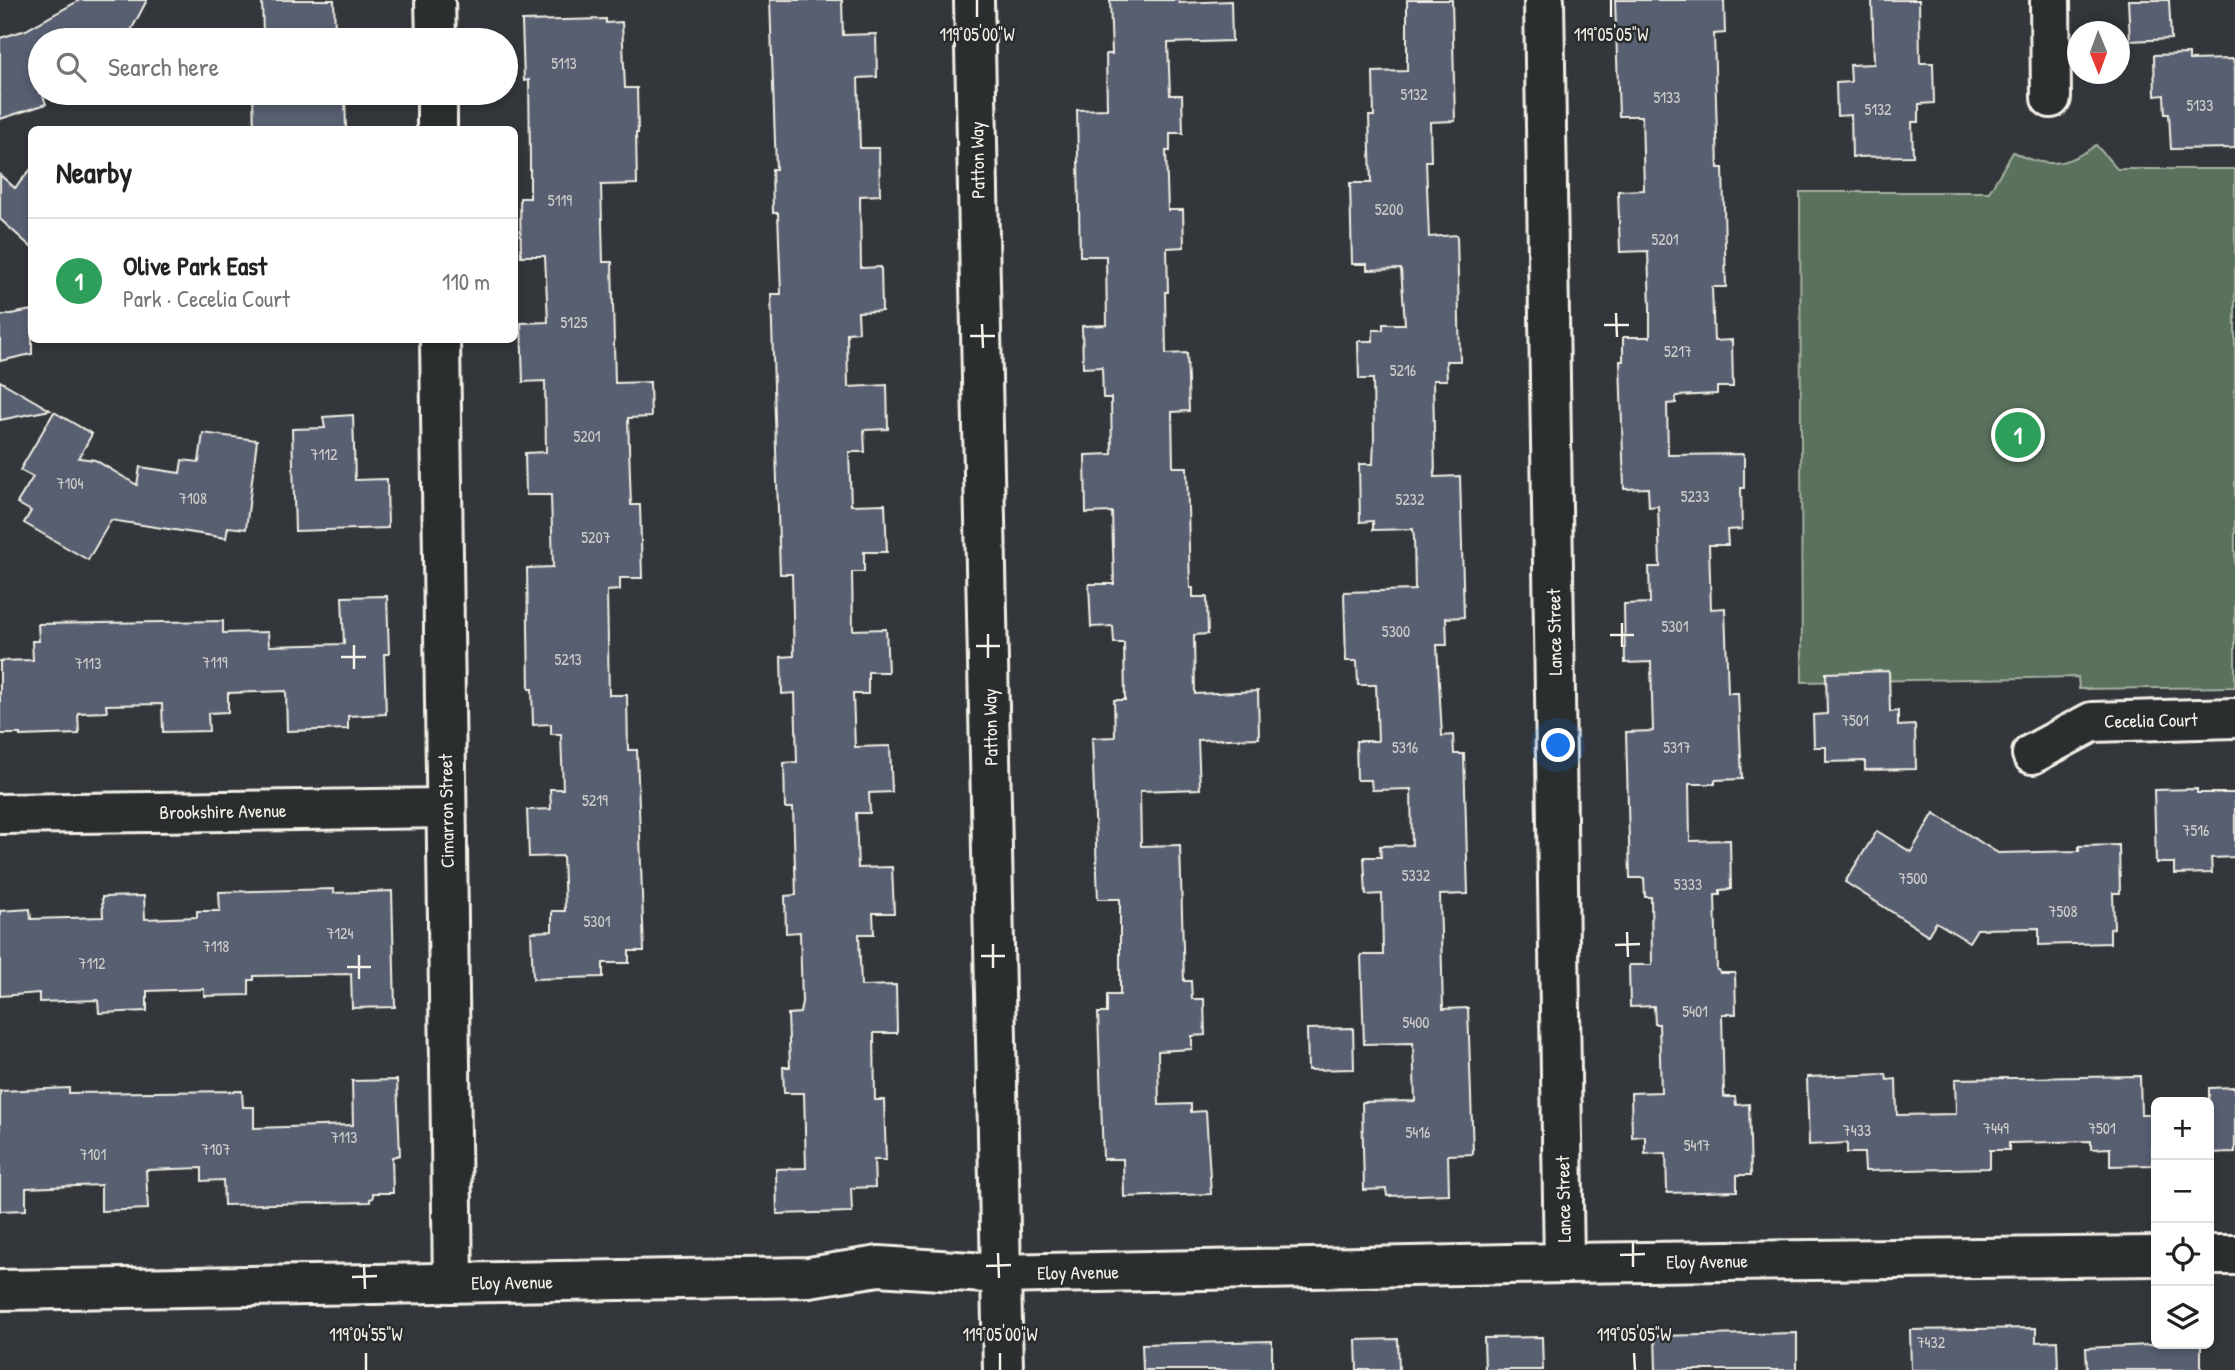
<!DOCTYPE html>
<meta charset="utf-8">
<style>
body{margin:0;font-family:"Patrick Hand",sans-serif;background:#f2f2f2;color:#222}
.controls{position:absolute;right:21px;bottom:21px;display:grid;overflow:hidden;border-radius:10px;box-shadow:0 4px 10px #0003}
.controls button{width:63px;height:63px;display:grid;place-items:center;padding:0;border:0;border-bottom:2px solid #e0e0e0;background:#fff;color:#222;font:35px sans-serif}
.compass{position:absolute;left:2067px;top:21px;width:63px;height:63px;border-radius:50%;background:#fff;box-shadow:0 4px 10px #0003;rotate:179deg}
.you{position:absolute;left:1559px;top:746px;width:24px;height:24px;margin:-18px;border:5px solid #fff;border-radius:50%;background:#1a73e8;box-shadow:0 0 0 10px #1a73e833}
.badge{display:grid;place-items:center;width:46px;height:46px;border-radius:50%;background:#857141;color:#fff;font-size:23px;font-weight:700}
.pin{position:absolute;translate:-50% -50%;border:4px solid #fff;box-shadow:0 2px 7px #0006}
.list{margin:0;padding:0;list-style:none}
h2{display:flex;justify-content:space-between;align-items:center;height:91px;margin:0;padding:0 28px;font-size:30px}
h2 small{font-size:23px;font-weight:400;color:#767676}
.list li{display:grid;grid-template-columns:46px 1fr auto;gap:21px;align-items:center;box-sizing:border-box;height:126px;padding:0 28px;border-top:2px solid #e0e0e0}
.list b{display:block;font-size:26px;white-space:nowrap}
.list p{margin:0;font-size:23px;white-space:nowrap;color:#767676}
.list em{font-size:23px;font-style:normal;color:#767676}
.icon{flex:none;width:38px;height:38px;fill:none;stroke:currentColor;stroke-width:2;stroke-linecap:round;stroke-linejoin:round}
.map{position:relative;flex:none;width:2235px;height:1370px;overflow:hidden}
.search{position:absolute;background:#fff;box-shadow:0 4px 10px #0003;left:28px;top:28px;width:490px;height:77px;display:flex;align-items:center;gap:18px;box-sizing:border-box;padding:0 24px;border-radius:38px;color:#767676;font-size:26px}
.panel{position:absolute;background:#fff;box-shadow:0 4px 10px #0003;left:28px;top:126px;width:490px;height:217px;border-radius:10px}
.map>svg:first-child{display:block}
.green{fill:#5a715d;stroke:#a7b1a2;stroke-width:2}
.building{fill:#585f71;stroke:#f4f1e8;stroke-width:2}
.lines{fill:none;stroke-linecap:round;stroke-linejoin:round}
.minor-casing{stroke:#f4f1e8;stroke-width:44}
.tertiary-casing{stroke:#f4f1e8;stroke-width:44}
.minor{stroke:#2a2d2e;stroke-width:38}
.tertiary{stroke:#2a2d2e;stroke-width:38}
.ticks{fill:none;stroke:#f4f1e8;stroke-width:2.5}
.labels{text-anchor:middle;stroke-width:5;stroke-linejoin:round;paint-order:stroke}
.number-label{font-size:16px;fill:#cdccca}
.street-label{font-size:19px;fill:#f4f1e8;stroke:#2a2d2e}
.ticks-label{font-size:18px;text-anchor:middle;fill:#f4f1e8;stroke:#2a2d2e;stroke-width:5;stroke-linejoin:round;paint-order:stroke}
</style>
<div class="map">
<svg width="2235" height="1370" viewBox="0 0 2235 1370">
<rect width="100%" height="100%" fill="#33373b"/>
<filter id="ink" filterUnits="userSpaceOnUse"><feTurbulence type="fractalNoise" baseFrequency=".0143" numOctaves="2"/><feDisplacementMap in="SourceGraphic" scale="14" xChannelSelector="R" yChannelSelector="G"/><feConvolveMatrix kernelMatrix="1 2 1 2 8 2 1 2 1" color-interpolation-filters="sRGB"/></filter>
<g filter="url(#ink)">
<path class="green" d="M2096,145l21,24h118v518l-156,2 -1,-12 -276,5 -2,-490h189l24,-40c32,17 54,14 83,-7z"/>
<g class="building">
<polygon points="80,0 147,0 126,40 40,40 40,93 42,93 46,104 0,119 0,38 26,30"/>
<polygon points="262,0 334,0 335,32 263,34"/>
<polygon points="770,0 842,0 843,35 876,34 877,77 858,78 860,148 879,148 880,195 860,196 861,268 881,267 882,311 858,312 859,332 847,333 848,387 887,385 888,429 864,430 865,452 849,452 851,505 885,504 887,552 864,552 864,572 852,572 853,630 886,629 888,672 868,672 868,694 853,694 855,747 890,746 892,792 869,793 870,813 856,813 858,868 892,867 894,913 873,913 874,934 859,934 861,986 896,985 897,1033 874,1033 875,1100 884,1100 886,1160 874,1160 875,1187 851,1188 852,1212 777,1214 776,1169 806,1168 804,1093 784,1093 783,1067 790,1067 788,1014 800,1013 802,1002 800,932 786,933 785,896 796,895 793,808 785,808 784,763 797,762 795,693 782,694 781,657 794,656 792,574 780,574 771,294 781,294 778,213 773,213 772,169 776,169"/>
<polygon points="1110,0 1179,0 1179,3 1231,1 1232,41 1168,43 1170,95 1182,95 1183,133 1170,133 1170,151 1166,151 1168,210 1183,210 1184,247 1167,248 1168,292 1165,292 1166,354 1187,353 1189,411 1172,412 1173,467 1187,467 1190,588 1193,588 1193,597 1207,597 1208,634 1194,635 1195,694 1258,691 1259,738 1198,740 1200,789 1140,791 1141,846 1180,845 1184,981 1191,981 1192,999 1204,999 1205,1035 1192,1036 1192,1049 1158,1051 1159,1105 1191,1104 1191,1112 1206,1111 1211,1194 1124,1197 1123,1159 1103,1159 1098,1013 1107,1013 1107,995 1120,995 1120,899 1098,899 1092,738 1115,737 1114,700 1125,700 1124,643 1114,643 1113,626 1091,627 1089,584 1114,584 1112,512 1086,513 1085,455 1112,454 1111,398 1103,398 1102,367 1083,368 1082,326 1107,325 1106,256 1080,256 1077,110 1107,109 1106,54 1112,54"/>
<polygon points="1407,0 1452,0 1455,121 1430,122 1431,161 1426,161 1429,237 1457,235 1460,361 1446,361 1447,380 1433,380 1435,477 1460,476 1464,617 1446,618 1447,645 1437,645 1442,736 1453,735 1454,754 1464,754 1468,894 1440,895 1443,1009 1468,1008 1473,1154 1448,1155 1449,1194 1387,1196 1386,1189 1364,1190 1362,1102 1415,1101 1413,1043 1364,1044 1361,955 1383,955 1382,894 1366,895 1364,857 1381,857 1380,846 1412,845 1411,789 1372,790 1371,780 1357,780 1356,741 1378,741 1376,685 1358,685 1357,661 1346,661 1344,592 1415,590 1414,538 1413,529 1373,530 1373,521 1360,522 1359,464 1373,464 1374,439 1373,379 1359,379 1358,341 1373,341 1373,330 1383,330 1383,324 1405,324 1401,269 1367,270 1367,264 1352,264 1350,183 1371,183 1369,116 1374,116 1373,72 1407,71"/>
<polygon points="1615,0 1724,0 1725,33 1714,34 1718,168 1723,168 1726,287 1712,287 1714,341 1732,340 1733,387 1717,387 1717,394 1676,396 1676,403 1667,404 1668,455 1744,454 1744,488 1741,488 1742,529 1727,530 1728,545 1709,545 1711,609 1725,608 1728,693 1738,693 1742,779 1715,780 1715,784 1689,784 1690,841 1730,840 1731,889 1720,890 1720,895 1715,895 1717,970 1719,970 1720,973 1735,973 1736,1014 1722,1014 1724,1097 1735,1097 1736,1105 1749,1104 1751,1175 1737,1175 1737,1191 1667,1193 1666,1153 1645,1154 1645,1136 1632,1137 1631,1093 1661,1092 1659,1024 1655,1024 1654,1006 1630,1007 1629,965 1652,965 1651,897 1645,897 1644,878 1630,878 1626,732 1653,731 1651,662 1625,663 1624,604 1650,603 1649,567 1660,567 1658,506 1649,507 1648,488 1624,489 1620,361 1623,361 1623,337 1650,337 1650,307 1648,251 1620,252 1618,191 1644,190 1642,116 1619,116"/>
<polygon points="1872,0 1919,0 1920,63 1933,63 1934,103 1919,104 1919,122 1912,122 1913,156 1852,157 1851,115 1837,116 1836,83 1851,82 1850,65 1874,64"/>
<polygon points="2128,0 2169,0 2171,39 2130,41"/>
<polygon points="606,19 606,23 622,22 625,88 637,88 638,133 636,133 637,184 601,185 603,262 612,262 615,383 650,382 651,417 628,418 631,505 640,505 642,578 620,578 620,590 607,591 609,695 627,695 628,750 637,750 644,951 629,951 629,963 603,963 603,977 533,979 531,932 552,931 552,911 565,911 563,856 529,857 527,810 551,809 550,789 563,789 561,734 551,734 551,724 533,725 532,689 529,689 527,568 553,567 551,495 526,495 525,453 546,452 545,381 523,382 521,323 548,322 545,256 521,256 520,198 530,198 530,159 529,80 524,81 522,21"/>
<polygon points="2189,54 2189,60 2233,59 2235,71 2235,148 2171,149 2169,114 2165,114 2164,95 2155,96 2154,55"/>
<polygon points="253,93 345,93 346,130 254,130"/>
<polygon points="32,168 32,248 0,219 0,175 15,188"/>
<polygon points="32,310 32,354 0,361 0,316"/>
<polygon points="0,381 50,410 0,420"/>
<polygon points="54,412 92,434 79,458 95,460 137,485 140,467 180,473 182,460 199,462 203,433 257,440 246,529 228,527 226,538 111,520 88,560 24,523 31,511 17,503 33,477 20,470"/>
<polygon points="353,415 355,480 387,479 388,528 295,531 292,429 325,428 323,417"/>
<polygon points="387,596 389,654 384,654 386,714 348,716 348,729 287,731 286,691 228,693 228,712 208,713 209,731 163,732 162,704 106,705 107,712 78,713 79,734 20,736 20,734 0,734 0,661 33,660 32,641 39,641 38,624 223,621 223,633 268,632 269,646 344,644 342,597"/>
<polygon points="1889,671 1890,712 1898,711 1898,726 1915,725 1916,769 1865,770 1865,761 1826,762 1826,747 1814,747 1813,715 1827,714 1826,673"/>
<polygon points="2197,789 2197,793 2235,793 2235,857 2211,858 2212,873 2174,874 2174,863 2156,863 2154,790"/>
<polygon points="1934,813 1998,853 2079,851 2079,846 2119,845 2120,893 2113,893 2114,928 2110,929 2110,943 2039,945 2039,928 1977,929 1969,942 1936,922 1928,935 1845,882 1877,831 1911,852"/>
<polygon points="334,889 334,893 392,891 395,1007 352,1008 351,974 254,976 254,980 249,980 249,995 204,996 204,989 147,991 147,1011 99,1013 98,1000 39,1002 39,993 0,996 0,911 30,909 31,919 103,917 102,897 144,896 145,919 197,917 197,911 220,911 219,892"/>
<polygon points="1353,1028 1354,1069 1308,1070 1307,1029"/>
<polygon points="1886,1074 1887,1080 1896,1079 1897,1115 1956,1114 1955,1079 2140,1076 2141,1114 2151,1114 2153,1165 2110,1166 2110,1148 2091,1149 2091,1141 2009,1143 2009,1150 1990,1150 1990,1168 1865,1171 1864,1153 1847,1153 1847,1143 1809,1145 1807,1077"/>
<polygon points="397,1080 400,1155 392,1157 393,1193 373,1193 373,1198 370,1199 370,1202 224,1205 223,1180 202,1181 202,1168 146,1170 148,1209 101,1211 101,1185 26,1188 26,1210 0,1211 0,1091 69,1088 69,1093 242,1091 243,1107 254,1107 254,1128 353,1125 352,1081"/>
<polygon points="2235,1087 2235,1152 2209,1153 2209,1088"/>
<polygon points="2036,1328 2036,1342 2057,1341 2058,1370 1911,1370 1910,1330"/>
<polygon points="1797,1333 1797,1370 1656,1370 1655,1336"/>
<polygon points="1542,1337 1543,1370 1485,1370 1484,1338"/>
<polygon points="1398,1339 1399,1370 1357,1370 1356,1340"/>
<polygon points="1272,1341 1272,1370 1143,1370 1142,1344"/>
<polygon points="2170,1344 2201,1344 2201,1370 2087,1370 2086,1348"/>
</g>
<g class="lines">
<g class="minor-casing">
<g id="minor">
<polyline points="435,0 436,40"/>
<polyline points="1544,0 1564,1263"/>
<polyline points="2050,0 2051,98"/>
<polyline points="437,93 437,130"/>
<polyline points="440,340 453,1283"/>
<polyline points="2032,754 2092,722 2235,718"/>
<polyline points="0,814 446,808"/>
<polyline points="2209,1255 2235,1255"/>
<polyline points="0,1290 809,1277 879,1266 1001,1274 1564,1263 2156,1256"/>
</g>
</g>
<g class="tertiary-casing">
<polyline id="tertiary" points="974,0 1003,1370"/>
</g>
<use href="#minor" class="minor"/>
<use href="#tertiary" class="tertiary"/>
</g>
</g>
<path class="ticks" d="M977,0v17M1611,0v17M1616,313l1,24M982,324l1,24M1604,325h25M970,336h25M1622,623v24M988,634v24M1610,635h24M354,645v24M976,646h24M341,657h25M1627,932l1,25M993,944v24M1615,945l25,-1M359,955v24M981,956h24M347,967h24M1633,1242v25M998,1253l1,25M1620,1255l25,-1M364,1264l1,25M986,1266l25,-1M352,1277l25,-1M366,1353v17M1000,1353v17M1634,1353l1,17"/>
<g class="labels">
<g class="number-label">
<text x="564" y="69">5113</text>
<text x="1414" y="100">5132</text>
<text x="1667" y="103">5133</text>
<text x="2200" y="111">5133</text>
<text x="1878" y="115">5132</text>
<text x="560" y="206">5119</text>
<text x="1389" y="215">5200</text>
<text x="1665" y="245">5201</text>
<text x="574" y="328">5125</text>
<text x="1678" y="357">5217</text>
<text x="1403" y="376">5216</text>
<text x="587" y="442">5201</text>
<text x="324" y="460">7112</text>
<text x="70" y="489">7104</text>
<text x="1695" y="502">5233</text>
<text x="193" y="504">7108</text>
<text x="1410" y="505">5232</text>
<text x="596" y="543">5207</text>
<text x="1675" y="632">5301</text>
<text x="1396" y="637">5300</text>
<text x="568" y="665">5213</text>
<text x="215" y="668">7119</text>
<text x="88" y="669">7113</text>
<text x="1855" y="726">7501</text>
<text x="1405" y="753">5316</text>
<text x="1677" y="753">5317</text>
<text x="595" y="806">5219</text>
<text x="2196" y="836">7516</text>
<text x="1416" y="881">5332</text>
<text x="1913" y="884">7500</text>
<text x="1688" y="890">5333</text>
<text x="2063" y="917">7508</text>
<text x="597" y="927">5301</text>
<text x="340" y="939">7124</text>
<text x="216" y="952">7118</text>
<text x="92" y="969">7112</text>
<text x="1695" y="1017">5401</text>
<text x="1416" y="1028">5400</text>
<text x="1996" y="1134">7449</text>
<text x="2102" y="1134">7501</text>
<text x="1857" y="1136">7433</text>
<text x="1418" y="1138">5416</text>
<text x="344" y="1143">7113</text>
<text x="1697" y="1151">5417</text>
<text x="216" y="1155">7107</text>
<text x="93" y="1160">7101</text>
<text x="1931" y="1348">7432</text>
</g>
<g class="street-label">
<text transform="translate(977 160) rotate(-91)" y="7">Patton Way</text>
<text transform="translate(1554 632) rotate(-91)" y="7">Lance Street</text>
<text transform="translate(2151 720) rotate(-1)" y="7">Cecelia Court</text>
<text transform="translate(990 727) rotate(-91)" y="7">Patton Way</text>
<text transform="translate(223 811) rotate(-1)" y="7">Brookshire Avenue</text>
<text transform="translate(446 811) rotate(-91)" y="7">Cimarron Street</text>
<text transform="translate(1563 1199) rotate(-91)" y="7">Lance Street</text>
<text transform="translate(1707 1261) rotate(-1)" y="7">Eloy Avenue</text>
<text transform="translate(1078 1272) rotate(-1)" y="7">Eloy Avenue</text>
<text transform="translate(512 1282) rotate(-1)" y="7">Eloy Avenue</text>
</g>
</g>
<g class="ticks-label">
<text x="977" y="41">119°05'00"W</text>
<text x="1611" y="41">119°05'05"W</text>
<text x="366" y="1341">119°04'55"W</text>
<text x="1000" y="1341">119°05'00"W</text>
<text x="1634" y="1341">119°05'05"W</text>
</g>
</svg>
<div class="controls">
<button>+</button>
<button>−</button>
<button><svg class="icon" aria-label="locate" viewBox="0 0 24 24"><circle cx="12" cy="12" r="6"/><path d="M12 2v4M12 18v4M2 12h4M18 12h4"/></svg></button>
<button><svg class="icon" aria-label="layers" viewBox="0 0 24 24"><path d="M12 4l9 5-9 5-9-5zM3 14l9 5 9-5"/></svg></button>
</div>
<svg class="compass" viewBox="-18 -18 36 36"><path d="M0-13l5 13h-10z" fill="#e53935"/><path d="M0 13l5-13h-10z" fill="#767676"/></svg>
<div class="you"></div>
<div class="pin badge" style="left:2018px;top:435px;background:#2e9e5b">1</div>
<div class="search"><svg class="icon" aria-label="search" viewBox="0 0 24 24"><circle cx="10" cy="10" r="6"/><path d="M15 15l6 6"/></svg>Search here</div>
<section class="panel">
<h2>Nearby<small></small></h2>
<ul class="list">
<li><span class="badge" style="background:#2e9e5b">1</span><div><b>Olive Park East</b><p>Park · Cecelia Court</p></div><em>110 m</em></li>
</ul>
</section>
</div>
